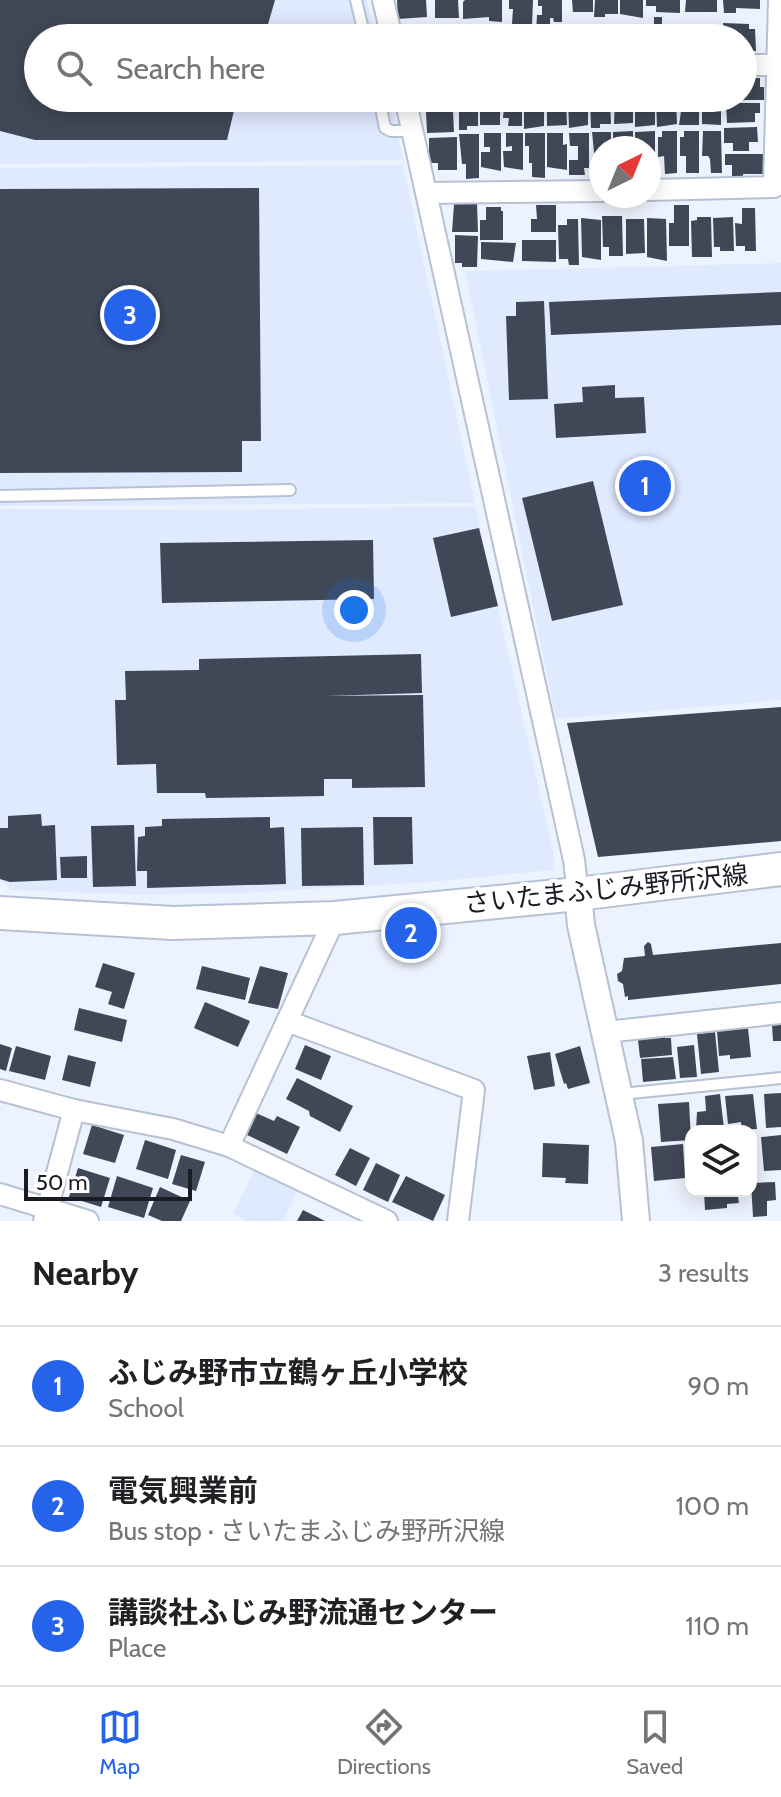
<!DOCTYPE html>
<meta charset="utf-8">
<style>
body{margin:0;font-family:Cabin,"Noto Sans JP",sans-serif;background:#f6f6f6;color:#202124}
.controls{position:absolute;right:24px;bottom:24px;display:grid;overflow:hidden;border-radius:16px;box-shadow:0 4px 20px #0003}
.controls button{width:72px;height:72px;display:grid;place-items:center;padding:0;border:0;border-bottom:2px solid #e0e0e0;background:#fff;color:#202124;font:40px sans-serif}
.compass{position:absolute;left:589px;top:136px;width:72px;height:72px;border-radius:50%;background:#fff;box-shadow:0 4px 20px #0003;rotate:43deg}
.scale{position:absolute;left:24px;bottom:20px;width:168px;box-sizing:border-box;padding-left:8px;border:4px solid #191c23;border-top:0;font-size:22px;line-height:28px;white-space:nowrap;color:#191c23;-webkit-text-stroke:6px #fff;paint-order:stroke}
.you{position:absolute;left:354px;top:610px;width:28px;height:28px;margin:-20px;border:6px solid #fff;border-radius:50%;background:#1a73e8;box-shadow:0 0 0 12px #1a73e833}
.badge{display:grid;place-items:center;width:52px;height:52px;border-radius:50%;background:#2563eb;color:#fff;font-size:26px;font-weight:700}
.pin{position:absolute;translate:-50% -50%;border:4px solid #fff;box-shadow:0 2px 8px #0006}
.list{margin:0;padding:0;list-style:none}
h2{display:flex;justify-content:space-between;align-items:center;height:104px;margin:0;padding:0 32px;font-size:34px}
h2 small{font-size:26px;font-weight:400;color:#757577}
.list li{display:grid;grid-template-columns:52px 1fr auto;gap:24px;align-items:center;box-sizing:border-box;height:120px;padding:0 32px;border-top:2px solid #e0e0e0}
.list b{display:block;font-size:30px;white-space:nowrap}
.list p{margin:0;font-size:26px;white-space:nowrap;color:#757577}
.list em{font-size:26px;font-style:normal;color:#757577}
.icon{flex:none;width:44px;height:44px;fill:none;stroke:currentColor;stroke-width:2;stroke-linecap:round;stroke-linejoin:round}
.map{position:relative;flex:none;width:781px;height:1221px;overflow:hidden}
.search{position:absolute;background:#fff;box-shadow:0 4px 20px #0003;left:24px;right:24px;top:24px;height:88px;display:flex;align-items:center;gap:20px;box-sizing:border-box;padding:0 28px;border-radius:44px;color:#757577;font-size:30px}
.sheet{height:464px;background:#fff}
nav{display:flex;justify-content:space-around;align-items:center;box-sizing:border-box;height:112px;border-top:2px solid #e0e0e0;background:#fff;font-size:22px;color:#757577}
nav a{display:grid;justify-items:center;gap:4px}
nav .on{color:#2563eb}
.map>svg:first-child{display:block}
.built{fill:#e0eaff}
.building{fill:#404756}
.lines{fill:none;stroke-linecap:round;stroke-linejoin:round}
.service-casing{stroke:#b8c1d3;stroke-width:14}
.minor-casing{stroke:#b8c1d3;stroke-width:24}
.tertiary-casing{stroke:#b8c1d3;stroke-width:30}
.primary-casing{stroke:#b8c1d3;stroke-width:36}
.service{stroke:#fff;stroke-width:10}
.minor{stroke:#fff;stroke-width:20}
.tertiary{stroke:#fff;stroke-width:26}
.primary{stroke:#fff;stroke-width:32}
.labels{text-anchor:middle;stroke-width:8;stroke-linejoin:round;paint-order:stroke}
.street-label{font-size:26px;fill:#191c23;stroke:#fff}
</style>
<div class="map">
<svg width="781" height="1221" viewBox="0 0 781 1221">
<rect width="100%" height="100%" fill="#edf3fe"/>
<g class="built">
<polygon points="0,0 367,0 376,38 38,38 38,98 389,98 403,160 0,164"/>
<polygon points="403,165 475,503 0,506 0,168"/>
<polygon points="781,263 781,700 556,719 465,271"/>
<polygon points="475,506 555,860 552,870 432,882 243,893 140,895 11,890 0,880 0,509 206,510"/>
<polygon points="254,1171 297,1192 283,1221 247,1221 233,1213"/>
</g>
<g class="building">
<polygon points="0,0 275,0 264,38 38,38 38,98 237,98 227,140 35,140 0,131"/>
<polygon points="397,0 426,0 427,17 398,19"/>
<polygon points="435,0 458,0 459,18 435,18"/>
<polygon points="465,0 502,0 502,22 489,21 489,17 463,19 463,2"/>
<polygon points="509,0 533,0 532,27 512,24 513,9 509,9"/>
<polygon points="538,0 562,0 562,22 554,22 553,18 550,18 550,34 536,34 537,15 542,15 542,6 538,6"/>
<polygon points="572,0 593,0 593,12 573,12"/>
<polygon points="595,0 618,0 618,14 605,14 605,17 594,17"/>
<polygon points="620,0 643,0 643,18 620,14"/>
<polygon points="646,0 680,0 680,13 656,12 656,6 646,6"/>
<polygon points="686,0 717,0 717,12 685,12"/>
<polygon points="723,0 760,0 760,9 736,8 736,13 724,13"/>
<rect x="654" y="17" width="8" height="18"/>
<polygon points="723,23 749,24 749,29 755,29 756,51 743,51 743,38 723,38"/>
<polygon points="446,24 473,24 473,38 441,38 442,27 446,27"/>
<rect x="604" y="25" width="29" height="13"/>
<polygon points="670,27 705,27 707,35 705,38 670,38"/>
<rect x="409" y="28" width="29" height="10"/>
<polygon points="743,78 760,78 760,87 764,87 764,100 743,100"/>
<rect x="437" y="98" width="16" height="6"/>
<polygon points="459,98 478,98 478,126 467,126 467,130 459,130"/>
<polygon points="485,98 500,98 500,125 480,125 480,102 485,102"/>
<polygon points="505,98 522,98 522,126 508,126 509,118 503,118"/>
<polygon points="524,98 544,98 544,126 524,129"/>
<polygon points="550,98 566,98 567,125 547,126 547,101 550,101"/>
<polygon points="568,98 588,98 588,125 569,128"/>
<polygon points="590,98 610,98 611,124 600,124 600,128 591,128"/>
<polygon points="615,98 633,98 633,123 614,124"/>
<polygon points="635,98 655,98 655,125 635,127"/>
<polygon points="656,98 676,98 677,124 657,127"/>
<polygon points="683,98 699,98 699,125 679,125"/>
<polygon points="705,98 721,98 721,125 702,124 702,100"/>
<polygon points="726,103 760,103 760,113 755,113 755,122 727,123"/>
<polygon points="426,111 453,111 454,132 427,133"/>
<polygon points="757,127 758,142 749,142 749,151 733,151 733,143 724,143 724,128"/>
<polygon points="633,131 633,148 613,148 613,132"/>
<polygon points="655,131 655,168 649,168 649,148 635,148 635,132"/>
<polygon points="662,131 677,131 677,173 665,174 664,156 658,157 658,137 662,137"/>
<polygon points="684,131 699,131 699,173 686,173 686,156 680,156 680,137 684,137"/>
<polygon points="703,131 721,131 722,173 711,173 710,159 708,156 702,156"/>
<polygon points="592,132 611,132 611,148 601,148 601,162 595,162"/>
<polygon points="484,133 501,133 501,171 481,167 481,152 490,152 490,147 484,147"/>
<polygon points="506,133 523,133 523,170 504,167 503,151 512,151 512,146 506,147"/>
<polygon points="525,133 545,133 545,178 532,177 532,163 529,163 529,146 525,146"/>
<polygon points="547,133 563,133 563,145 567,144 567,170 547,167"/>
<polygon points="569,133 589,133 589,168 584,168 585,175 569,175 569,160 578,160 578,146 570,146"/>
<polygon points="459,134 479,134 479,178 466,179 466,164 462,164"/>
<polygon points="457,137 457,170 438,170 438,163 429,163 429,138"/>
<polygon points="725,154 764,154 764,174 743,174 743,177 732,178 732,165 725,165"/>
<polygon points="259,188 261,441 242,441 242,472 0,473 0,189"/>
<polygon points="454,204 477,204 478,232 452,232"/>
<polygon points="536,205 556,205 556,232 531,232 531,219 537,219"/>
<polygon points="674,205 689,205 689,246 669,246 669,223 674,223"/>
<polygon points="486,207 501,207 501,211 503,211 503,240 480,240 480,220 486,220"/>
<polygon points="742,208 755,208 756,251 745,251 745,246 736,246 735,223 742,224"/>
<polygon points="602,216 622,216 623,256 609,256 609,247 603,247"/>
<polygon points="697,217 711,217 712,257 692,257 691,221 697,220"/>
<polygon points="733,217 734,251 720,251 720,247 714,247 713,218"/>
<polygon points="581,218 601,220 601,260 582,257"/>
<polygon points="647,218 666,219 667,261 647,257"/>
<polygon points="567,219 578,219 579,265 569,265 568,259 559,259 558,225 567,225"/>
<polygon points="626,219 644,219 645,253 626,254"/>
<polygon points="455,235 478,236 477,267 462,267 462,263 455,263"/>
<polygon points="522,240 556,240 556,262 522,261"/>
<polygon points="481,242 516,243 513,262 481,259"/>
<polygon points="781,292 781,325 551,335 549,302"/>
<polygon points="544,301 548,399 509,400 506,316 516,316 516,302"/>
<polygon points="615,385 615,398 644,397 646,433 556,438 554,404 583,402 582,387"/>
<polygon points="593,481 623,605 552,621 522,498"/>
<polygon points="479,528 498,606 451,617 433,538"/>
<polygon points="373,540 374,599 162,603 160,543"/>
<polygon points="421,654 422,693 325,696 423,695 425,787 352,788 352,779 324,779 324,796 206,798 205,793 157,793 156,764 117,765 115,700 126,700 125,671 199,670 199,659"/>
<polygon points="781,707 781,841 598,857 567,723"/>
<polygon points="41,814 42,826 55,825 57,880 10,882 0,879 0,828 8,828 8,816"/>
<polygon points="270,817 270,828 284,827 286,884 147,888 147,871 137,871 138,837 145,836 145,827 162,826 162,819"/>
<polygon points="373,817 412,817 413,864 374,865"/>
<polygon points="134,825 136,886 93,887 91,826"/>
<polygon points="363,827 364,885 302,886 301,828"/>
<polygon points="87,856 87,878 61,878 60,857"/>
<polygon points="648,942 651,944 653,955 781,943 781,984 628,1000 628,996 625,997 623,984 618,981 617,974 622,971 624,958 645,956 644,946"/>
<polygon points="103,963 135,973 124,1009 108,1004 112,992 95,987"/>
<polygon points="202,966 250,978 245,1000 196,989"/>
<polygon points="260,966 288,973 278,1009 248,1003"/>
<polygon points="205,1002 250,1021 238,1047 194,1028"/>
<polygon points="79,1008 127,1020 122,1042 74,1030"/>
<polygon points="772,1025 781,1025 781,1041 773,1041"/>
<polygon points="748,1028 751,1057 730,1059 730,1055 719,1056 717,1031"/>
<polygon points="715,1032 719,1072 701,1074 697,1034"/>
<polygon points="664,1035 665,1038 671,1038 672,1055 640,1058 638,1040"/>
<polygon points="0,1044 12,1048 6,1071 0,1069"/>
<polygon points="305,1045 331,1056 321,1080 295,1069"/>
<polygon points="694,1045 697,1077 680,1078 677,1047"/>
<polygon points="16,1046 51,1056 45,1080 9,1071"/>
<polygon points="580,1046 590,1083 568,1089 566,1083 564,1084 555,1054"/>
<polygon points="550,1052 555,1086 534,1090 527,1056"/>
<polygon points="68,1055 96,1062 90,1087 62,1080"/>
<polygon points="673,1057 676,1079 643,1082 641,1059"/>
<polygon points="297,1078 353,1106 340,1132 310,1116 309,1111 286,1099"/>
<polygon points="781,1093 781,1127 766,1128 764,1094"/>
<polygon points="720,1094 724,1129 696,1131 697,1112 706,1111 705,1096"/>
<polygon points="753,1094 757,1129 742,1130 741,1122 728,1124 725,1096"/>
<polygon points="689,1102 691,1140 661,1142 658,1104"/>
<polygon points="256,1113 274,1121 277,1116 300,1127 287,1154 245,1134"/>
<polygon points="92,1125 124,1135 115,1163 83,1154"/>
<polygon points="781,1135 781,1170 764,1171 761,1137"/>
<polygon points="145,1140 176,1150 168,1179 136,1169"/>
<polygon points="543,1143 589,1145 588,1184 565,1183 566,1178 542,1177"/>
<polygon points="683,1144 685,1178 654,1181 651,1147"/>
<polygon points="350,1148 370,1158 356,1186 335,1175"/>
<polygon points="181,1155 205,1162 196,1191 172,1184"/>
<polygon points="376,1163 400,1175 388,1202 363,1190"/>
<polygon points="78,1168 110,1178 101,1207 69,1197"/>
<polygon points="117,1176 153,1188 144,1218 108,1207"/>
<polygon points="406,1176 445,1195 433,1221 392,1202"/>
<polygon points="775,1182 776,1200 767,1201 767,1216 753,1217 751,1183"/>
<polygon points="160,1187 190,1201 181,1221 162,1221 148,1215"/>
<polygon points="704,1191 737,1191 739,1203 727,1204 727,1208 705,1210"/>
<polygon points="303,1210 325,1221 297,1221"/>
</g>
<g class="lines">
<g class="service-casing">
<g id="service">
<polyline points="356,0 365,38"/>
<polyline points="379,98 385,128 391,131 413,131"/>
<polyline points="0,496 290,490"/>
<polyline points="621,1094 781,1078"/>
</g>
</g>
<g class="minor-casing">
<g id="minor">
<polyline points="383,0 392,38"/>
<polyline points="743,65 781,65"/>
<polyline points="405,98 574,860 578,894"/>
<polyline points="649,190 774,187 779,0"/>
<polyline points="427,193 601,191"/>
<polyline points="287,1021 474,1090 458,1221"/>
<polyline points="606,1032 781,1013"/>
<polyline points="0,1090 74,1110 173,1129 229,1146 387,1221"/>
<polyline points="229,1146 335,918"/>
<polyline points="0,1194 88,1221"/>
<polyline points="44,1221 74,1110"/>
</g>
</g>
<g class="tertiary-casing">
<polyline id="tertiary" points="578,894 581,925 629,1141 636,1221"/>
</g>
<g class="primary-casing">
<polyline id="primary" points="0,913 173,923 335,918 578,894 781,869"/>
</g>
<use href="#service" class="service"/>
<use href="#minor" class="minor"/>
<use href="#tertiary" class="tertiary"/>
<use href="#primary" class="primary"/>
</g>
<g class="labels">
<g class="street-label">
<text transform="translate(606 889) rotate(-6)" y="9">さいたまふじみ野所沢線</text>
</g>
</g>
</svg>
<div class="controls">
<button><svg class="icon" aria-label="layers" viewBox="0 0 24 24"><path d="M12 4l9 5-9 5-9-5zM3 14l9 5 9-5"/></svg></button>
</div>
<svg class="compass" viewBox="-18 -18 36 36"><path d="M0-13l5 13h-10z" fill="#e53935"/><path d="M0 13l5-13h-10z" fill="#757577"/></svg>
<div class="scale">50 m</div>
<div class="you"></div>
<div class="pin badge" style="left:645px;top:486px">1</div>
<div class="pin badge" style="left:411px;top:933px">2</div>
<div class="pin badge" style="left:130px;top:315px">3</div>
<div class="search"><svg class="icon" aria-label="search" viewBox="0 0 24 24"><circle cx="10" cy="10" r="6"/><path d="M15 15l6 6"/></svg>Search here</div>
</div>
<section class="sheet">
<h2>Nearby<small>3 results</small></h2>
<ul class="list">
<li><span class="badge">1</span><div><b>ふじみ野市立鶴ヶ丘小学校</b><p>School</p></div><em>90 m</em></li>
<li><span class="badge">2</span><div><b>電気興業前</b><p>Bus stop · さいたまふじみ野所沢線</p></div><em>100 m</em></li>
<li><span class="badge">3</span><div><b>講談社ふじみ野流通センター</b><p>Place</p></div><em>110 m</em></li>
</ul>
</section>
<nav>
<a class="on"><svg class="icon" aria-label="map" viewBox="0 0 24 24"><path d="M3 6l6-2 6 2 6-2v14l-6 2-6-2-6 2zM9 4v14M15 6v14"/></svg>Map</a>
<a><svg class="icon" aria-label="directions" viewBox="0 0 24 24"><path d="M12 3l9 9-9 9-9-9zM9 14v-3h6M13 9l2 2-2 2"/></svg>Directions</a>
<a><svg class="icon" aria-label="saved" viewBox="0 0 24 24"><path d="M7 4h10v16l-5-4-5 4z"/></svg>Saved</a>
</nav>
